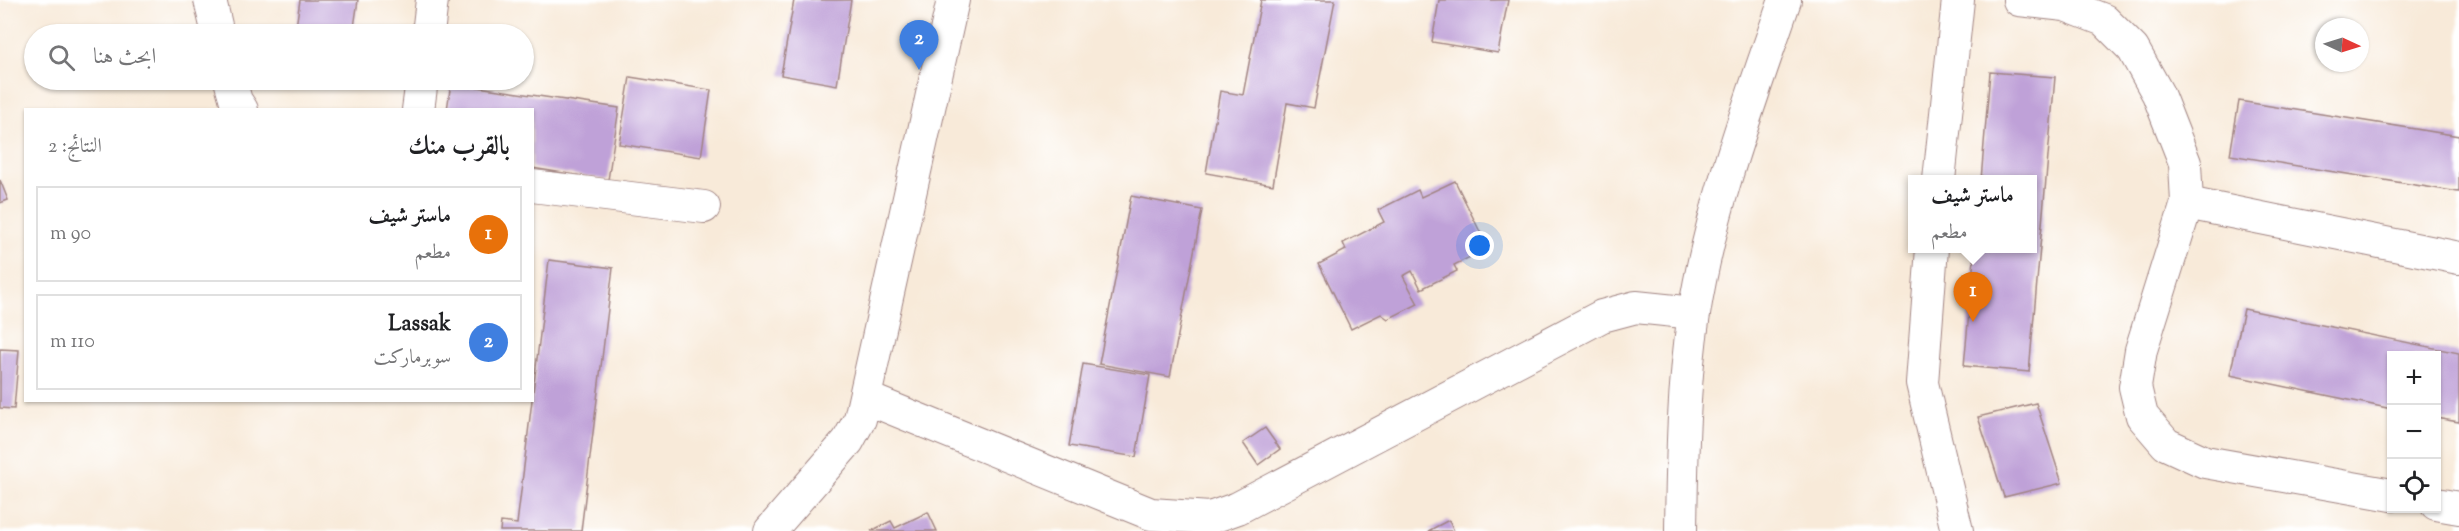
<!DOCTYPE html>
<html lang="ar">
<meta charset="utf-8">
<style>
body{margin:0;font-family:"Sorts Mill Goudy",Amiri,serif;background:#f2f2f2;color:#202124;direction:rtl}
.controls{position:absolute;right:18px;bottom:18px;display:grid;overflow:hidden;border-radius:0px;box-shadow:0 2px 4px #0004}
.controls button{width:54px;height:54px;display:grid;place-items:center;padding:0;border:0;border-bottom:2px solid #e0e0e0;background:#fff;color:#202124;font:30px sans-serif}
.compass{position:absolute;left:2315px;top:18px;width:54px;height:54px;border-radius:50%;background:#fff;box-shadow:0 2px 4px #0004;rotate:94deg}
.you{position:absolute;left:1480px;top:246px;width:21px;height:21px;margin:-15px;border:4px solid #fff;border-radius:50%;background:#1a73e8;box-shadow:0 0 0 9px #1a73e833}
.badge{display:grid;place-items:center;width:39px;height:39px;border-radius:50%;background:#b5179e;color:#fff;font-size:20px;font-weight:700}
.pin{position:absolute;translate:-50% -50px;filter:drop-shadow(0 2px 3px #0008)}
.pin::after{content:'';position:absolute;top:32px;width:21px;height:18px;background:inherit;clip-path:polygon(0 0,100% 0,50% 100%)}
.popup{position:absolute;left:1908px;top:175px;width:129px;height:78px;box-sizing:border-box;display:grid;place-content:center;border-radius:0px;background:#fff;filter:drop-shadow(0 2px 4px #0005);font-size:20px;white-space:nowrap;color:#757577}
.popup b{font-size:22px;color:#202124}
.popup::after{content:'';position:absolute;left:50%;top:100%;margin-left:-12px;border:12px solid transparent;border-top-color:#fff}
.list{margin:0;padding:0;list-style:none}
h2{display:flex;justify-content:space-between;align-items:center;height:78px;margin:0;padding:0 24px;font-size:26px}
h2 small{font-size:20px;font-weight:400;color:#757577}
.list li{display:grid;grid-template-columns:39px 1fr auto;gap:18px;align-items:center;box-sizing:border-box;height:96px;margin:0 12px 12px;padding:0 12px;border:2px solid #e0e0e0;border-radius:0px}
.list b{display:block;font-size:22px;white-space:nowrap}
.list p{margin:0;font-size:20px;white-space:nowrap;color:#757577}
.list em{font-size:20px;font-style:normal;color:#757577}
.icon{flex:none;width:33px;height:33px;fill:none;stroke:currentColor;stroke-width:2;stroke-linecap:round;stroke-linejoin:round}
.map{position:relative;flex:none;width:2459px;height:531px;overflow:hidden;direction:ltr}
.search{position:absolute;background:#fff;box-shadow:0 2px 4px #0004;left:24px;top:24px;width:510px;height:66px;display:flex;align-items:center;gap:15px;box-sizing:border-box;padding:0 21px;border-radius:33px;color:#757577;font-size:22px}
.panel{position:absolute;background:#fff;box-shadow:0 2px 4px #0004;left:24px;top:108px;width:510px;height:294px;border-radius:0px;direction:rtl}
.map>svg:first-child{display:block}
.building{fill:#bfa1d8}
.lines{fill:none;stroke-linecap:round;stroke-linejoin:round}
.minor-casing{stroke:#a18482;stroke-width:34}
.minor{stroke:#fff;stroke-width:32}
</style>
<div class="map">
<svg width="2459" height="531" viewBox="0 0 2459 531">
<rect width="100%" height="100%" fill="#fff"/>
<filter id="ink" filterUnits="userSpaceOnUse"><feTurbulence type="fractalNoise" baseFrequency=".0167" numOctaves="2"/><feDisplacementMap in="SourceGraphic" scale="12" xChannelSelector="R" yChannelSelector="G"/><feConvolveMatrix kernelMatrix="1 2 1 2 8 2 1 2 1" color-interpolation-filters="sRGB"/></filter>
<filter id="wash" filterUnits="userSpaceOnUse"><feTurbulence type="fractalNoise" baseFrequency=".008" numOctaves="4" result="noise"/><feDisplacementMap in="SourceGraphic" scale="24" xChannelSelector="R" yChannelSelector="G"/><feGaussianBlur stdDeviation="1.35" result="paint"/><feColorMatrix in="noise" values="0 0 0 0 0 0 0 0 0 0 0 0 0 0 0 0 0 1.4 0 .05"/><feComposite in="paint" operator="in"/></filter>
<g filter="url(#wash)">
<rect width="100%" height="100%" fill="#f8ead9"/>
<g id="blocks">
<g class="building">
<polygon points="300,0 358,0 353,34 295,34"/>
<polygon points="794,0 851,0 837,85 781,75"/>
<polygon points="1261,0 1335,0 1314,108 1287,103 1273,185 1206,173 1220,91 1243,95"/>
<polygon points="1439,0 1508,0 1498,53 1432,42"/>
<polygon points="1990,72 2055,77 2029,372 1964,366 1975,248 2033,248 2033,180 1981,180"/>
<polygon points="630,77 711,90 701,157 619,144"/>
<polygon points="451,83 619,108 608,180 532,168 532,110 447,110"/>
<polygon points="2239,101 2459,136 2459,192 2230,155"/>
<polygon points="0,180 8,200 0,203"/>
<polygon points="1455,181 1488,248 1454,265 1457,271 1421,289 1412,271 1403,276 1418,304 1388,319 1381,314 1351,329 1319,264 1346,250 1343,243 1384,222 1378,210 1418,190 1421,197"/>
<polygon points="1131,196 1202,210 1170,377 1099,364"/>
<polygon points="549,260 613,268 581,531 500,531 501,522 517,524"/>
<polygon points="2244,309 2459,353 2459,422 2436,418 2436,356 2392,356 2392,409 2230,375"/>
<polygon points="0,349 19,350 14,409 0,408"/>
<polygon points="1083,364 1150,375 1136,457 1069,446"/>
<polygon points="2036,403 2062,483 2004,497 1978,417"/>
<polygon points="1265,428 1280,449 1258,465 1243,443"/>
<polygon points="928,512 937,531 871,531 891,521 895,528"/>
<polygon points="1449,520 1454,531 1428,531"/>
</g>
</g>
</g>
<g filter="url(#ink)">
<use href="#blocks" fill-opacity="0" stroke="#a18482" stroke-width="1.5"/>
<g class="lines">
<g class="minor-casing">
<g id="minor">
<polyline points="210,0 218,34"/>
<polyline points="2019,0 2065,5 2104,20 2133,49 2158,94 2185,163 2187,203 2141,350 2135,387 2142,416 2166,444 2205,462 2392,495"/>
<polyline points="428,34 432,0"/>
<polyline points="230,80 236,101 242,110"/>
<polyline points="418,110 422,80"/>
<polyline points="1939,180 1958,0"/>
<polyline points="532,186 704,207"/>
<polyline points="2187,203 2459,258"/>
<polyline points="1932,248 1922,383 1957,531"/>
<polyline points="866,398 1151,514 1210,518 1238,508 1602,316 1636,307 1694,313"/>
<polyline points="2436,504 2459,508"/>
<polyline points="770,531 848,441 860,419 953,0"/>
<path d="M1681,531c1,-73 2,-145 13,-217 17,-108 56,-211 91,-314"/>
</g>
</g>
<use href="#minor" class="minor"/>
</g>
</g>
</svg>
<div class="controls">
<button>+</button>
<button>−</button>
<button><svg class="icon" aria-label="locate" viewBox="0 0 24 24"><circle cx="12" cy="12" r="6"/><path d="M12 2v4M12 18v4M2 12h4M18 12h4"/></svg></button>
</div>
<svg class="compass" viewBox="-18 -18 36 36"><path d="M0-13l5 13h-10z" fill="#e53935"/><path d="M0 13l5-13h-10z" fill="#757577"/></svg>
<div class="you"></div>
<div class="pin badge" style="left:1973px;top:322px;background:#e8710a">1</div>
<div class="popup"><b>ماستر شيف</b>مطعم</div>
<div class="pin badge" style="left:919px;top:70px;background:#3f7fe0">2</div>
<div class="search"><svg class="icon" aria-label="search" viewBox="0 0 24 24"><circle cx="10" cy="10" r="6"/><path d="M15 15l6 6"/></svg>ابحث هنا</div>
<section class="panel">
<h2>بالقرب منك<small>النتائج: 2</small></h2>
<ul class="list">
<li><span class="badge" style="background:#e8710a">1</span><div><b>ماستر شيف</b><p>مطعم</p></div><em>90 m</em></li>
<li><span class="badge" style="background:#3f7fe0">2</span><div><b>Lassak</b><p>سوبرماركت</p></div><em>110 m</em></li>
</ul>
</section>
</div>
